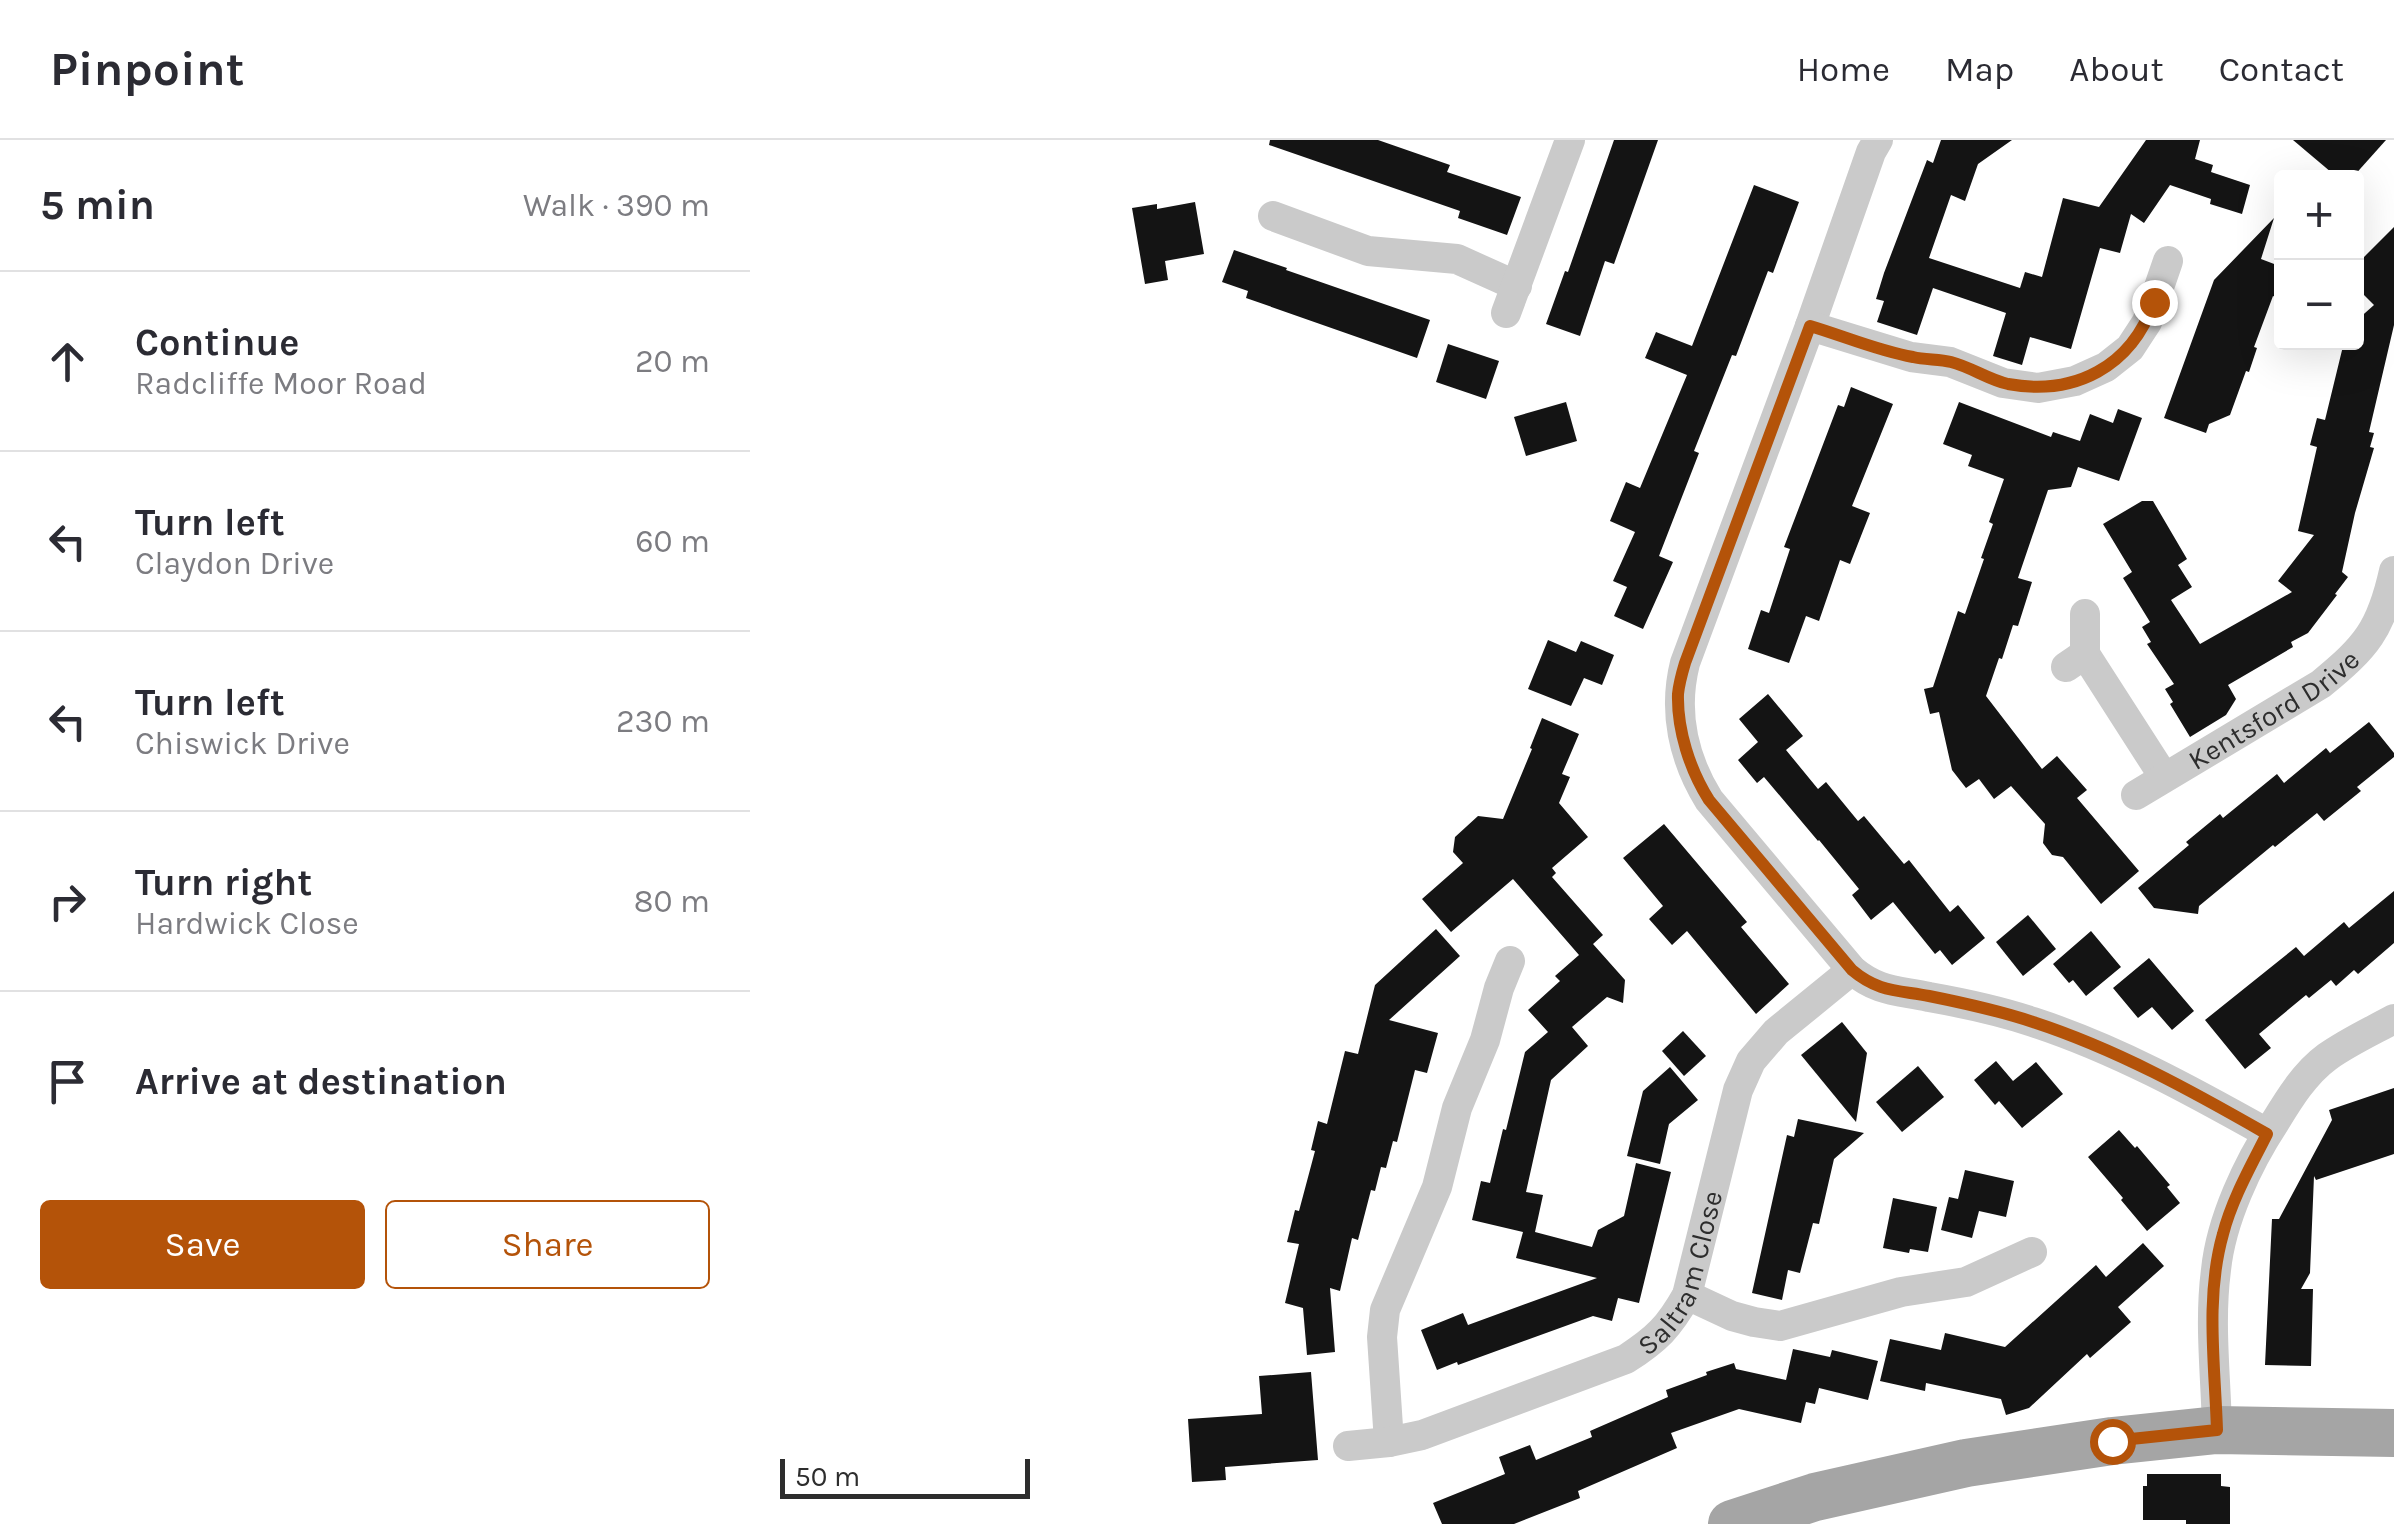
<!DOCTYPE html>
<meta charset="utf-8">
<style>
body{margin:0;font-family:Karla,sans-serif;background:#f7f7f7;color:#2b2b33}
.controls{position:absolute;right:30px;top:30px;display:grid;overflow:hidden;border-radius:10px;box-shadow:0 10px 40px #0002}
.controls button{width:90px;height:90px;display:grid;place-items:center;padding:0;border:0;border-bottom:2px solid #e1e1e2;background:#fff;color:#2b2b33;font:50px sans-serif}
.scale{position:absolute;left:30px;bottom:25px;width:250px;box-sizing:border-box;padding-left:10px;border:5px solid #2d2d2d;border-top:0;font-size:28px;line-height:35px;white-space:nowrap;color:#2d2d2d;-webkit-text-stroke:8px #fff;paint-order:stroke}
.stop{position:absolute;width:30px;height:30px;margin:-22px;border:8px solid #b45309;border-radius:50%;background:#fff}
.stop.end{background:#b45309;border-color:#fff;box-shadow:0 2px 10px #0008}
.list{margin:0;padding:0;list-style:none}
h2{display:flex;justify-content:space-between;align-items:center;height:130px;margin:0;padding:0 40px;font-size:42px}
h2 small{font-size:32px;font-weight:400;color:#7c7c81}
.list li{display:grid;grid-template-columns:65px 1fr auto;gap:30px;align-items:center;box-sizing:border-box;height:180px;padding:0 40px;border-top:2px solid #e1e1e2}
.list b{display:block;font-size:38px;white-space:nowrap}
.list p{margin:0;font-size:32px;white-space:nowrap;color:#7c7c81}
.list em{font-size:32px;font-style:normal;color:#7c7c81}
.actions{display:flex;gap:20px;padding:30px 40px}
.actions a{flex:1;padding:22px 0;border:2px solid #b45309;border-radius:10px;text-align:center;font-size:35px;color:#b45309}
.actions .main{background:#b45309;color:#fff}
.icon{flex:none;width:55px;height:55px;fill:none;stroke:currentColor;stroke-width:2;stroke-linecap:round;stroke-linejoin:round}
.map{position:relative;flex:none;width:1644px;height:1384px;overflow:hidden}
header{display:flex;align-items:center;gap:60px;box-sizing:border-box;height:140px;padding:0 50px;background:#fff;border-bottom:2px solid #e1e1e2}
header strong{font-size:48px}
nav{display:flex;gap:55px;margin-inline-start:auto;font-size:35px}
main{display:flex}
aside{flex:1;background:#fff}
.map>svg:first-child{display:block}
.building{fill:#141414}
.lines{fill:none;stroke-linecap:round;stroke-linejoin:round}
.street{stroke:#cacaca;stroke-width:30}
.primary{stroke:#a5a5a5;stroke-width:48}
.route{stroke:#b45309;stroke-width:12}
.labels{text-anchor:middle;stroke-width:10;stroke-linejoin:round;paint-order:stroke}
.street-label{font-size:28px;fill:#2d2d2d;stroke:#fff}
</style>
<header>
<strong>Pinpoint</strong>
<nav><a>Home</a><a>Map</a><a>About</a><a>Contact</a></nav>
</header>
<main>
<aside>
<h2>5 min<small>Walk · 390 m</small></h2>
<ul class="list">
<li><svg class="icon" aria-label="ahead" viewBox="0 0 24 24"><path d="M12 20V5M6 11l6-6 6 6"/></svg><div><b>Continue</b><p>Radcliffe Moor Road</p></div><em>20 m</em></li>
<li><svg class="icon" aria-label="left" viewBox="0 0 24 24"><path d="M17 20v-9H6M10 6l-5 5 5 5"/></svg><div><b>Turn left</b><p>Claydon Drive</p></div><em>60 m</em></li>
<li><svg class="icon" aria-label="left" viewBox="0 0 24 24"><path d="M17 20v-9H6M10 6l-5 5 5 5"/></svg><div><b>Turn left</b><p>Chiswick Drive</p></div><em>230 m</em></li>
<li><svg class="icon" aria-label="right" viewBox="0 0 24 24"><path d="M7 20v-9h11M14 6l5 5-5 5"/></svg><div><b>Turn right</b><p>Hardwick Close</p></div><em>80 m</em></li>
<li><svg class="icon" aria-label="arrive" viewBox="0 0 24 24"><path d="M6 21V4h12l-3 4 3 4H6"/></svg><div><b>Arrive at destination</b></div></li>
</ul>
<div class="actions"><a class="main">Save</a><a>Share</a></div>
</aside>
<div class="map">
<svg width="1644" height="1384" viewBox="0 0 1644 1384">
<rect width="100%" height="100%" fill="#fff"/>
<g class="building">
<polygon points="520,0 628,0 700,25 697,32 771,57 757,95 708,78 710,71 519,5"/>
<polygon points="864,0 908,0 864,124 855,121 830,196 796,184 815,131 818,132"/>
<polygon points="1191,0 1262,0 1228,24 1215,61 1201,55 1179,118 1270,148 1275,132 1292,137 1313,58 1349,67 1396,0 1450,0 1445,19 1463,25 1461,32 1500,45 1492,74 1460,64 1461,59 1420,45 1394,83 1381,74 1370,113 1350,108 1321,209 1280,197 1272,225 1243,216 1256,173 1183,148 1167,195 1127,182 1134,161 1126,159 1134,133 1177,20 1183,23"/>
<polygon points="1543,0 1636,0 1602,38 1588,38"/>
<polygon points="1004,45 1049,62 1023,133 1018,131 986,216 982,215 944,311 949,313 909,416 923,422 893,489 864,476 877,447 863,441 885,392 860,381 876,342 890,348 937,235 895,218 906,192 942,206"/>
<polygon points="445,62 454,114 415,121 418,140 395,144 382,68 407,64 407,69"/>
<polygon points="1524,78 1511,119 1532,127 1532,160 1523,156 1504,207 1507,208 1499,232 1496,231 1480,275 1459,284 1456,293 1414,278 1464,140"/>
<polygon points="1644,87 1644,185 1619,292 1624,293 1620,307 1624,308 1605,373 1592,432 1598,437 1585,454 1587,455 1558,493 1541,502 1543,507 1478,545 1486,559 1476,575 1440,597 1420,564 1423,562 1415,549 1424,544 1397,504 1401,502 1392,487 1400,482 1373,438 1382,432 1353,384 1392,361 1403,361 1437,419 1428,425 1442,447 1421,460 1450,504 1542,452 1528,441 1564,395 1548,391 1567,307 1560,305 1567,278 1575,280 1594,202 1606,202 1606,181 1624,165 1606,147 1606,125"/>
<polygon points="484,110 537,128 536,130 680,180 667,218 496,158 498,151 472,142"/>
<polygon points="698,204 749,221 736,259 686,242"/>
<polygon points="1101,247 1143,264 1102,366 1120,373 1100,424 1090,420 1069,481 1056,476 1039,523 998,509 1011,470 1019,473 1040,409 1034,407 1088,265 1094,267"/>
<polygon points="816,262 827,301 776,316 764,277"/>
<polygon points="1209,262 1301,297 1303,292 1330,301 1340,274 1363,283 1368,269 1392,278 1369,341 1328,327 1321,347 1298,350 1268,438 1282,442 1268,486 1263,485 1252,519 1249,518 1236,556 1292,629 1307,616 1337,650 1327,658 1389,731 1351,764 1313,717 1302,715 1293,703 1295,684 1261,646 1244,659 1229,639 1216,648 1202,630 1189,572 1180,574 1174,549 1183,547 1208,471 1215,474 1234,419 1231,418 1243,384 1239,382 1254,339 1218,326 1222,315 1193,304"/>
<polygon points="798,500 826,512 831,501 864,515 852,545 834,538 821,566 778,549"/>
<polygon points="1018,554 1053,596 1036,610 1068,649 1076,642 1108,681 1114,676 1154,724 1159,720 1200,772 1208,765 1235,798 1202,825 1190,810 1185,814 1143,762 1121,780 1102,755 1109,749 1069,700 1068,701 1014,637 1007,643 988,620 1008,602 989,579"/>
<polygon points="792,578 829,594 812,634 820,637 809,663 838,697 802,728 806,733 802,737 853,795 843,804 875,840 873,863 857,857 822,887 838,906 801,940 776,1052 793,1055 785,1092 842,1107 848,1090 874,1076 886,1023 921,1032 889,1163 868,1158 862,1181 843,1176 708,1225 707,1222 687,1230 671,1190 713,1173 718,1185 847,1138 766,1118 773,1092 722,1080 731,1041 740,1043 753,989 756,990 775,912 798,892 778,870 810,841 805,836 829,815 763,739 701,792 672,759 713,723 703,712 705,697 728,676 753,679 782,609 780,608"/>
<polygon points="1619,582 1644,613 1644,617 1607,647 1611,651 1574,681 1567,673 1525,707 1523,705 1449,766 1448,774 1404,768 1388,748 1439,705 1436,702 1470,674 1473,678 1527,634 1534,643 1576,608 1580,613"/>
<polygon points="914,684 997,782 991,787 1039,844 1006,874 937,791 922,805 899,779 913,766 873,718"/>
<polygon points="1644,751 1644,803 1608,834 1604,830 1586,846 1581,840 1559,858 1556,855 1509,894 1521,908 1495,929 1455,880 1546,807 1554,816 1594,782 1599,788"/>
<polygon points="1278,775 1306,809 1273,836 1246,802"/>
<polygon points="686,789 710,816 639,880 688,893 677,933 665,930 647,1002 643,1001 636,1028 631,1027 625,1051 621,1050 608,1100 602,1098 590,1151 580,1148 585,1212 557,1215 553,1168 535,1163 549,1104 537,1102 545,1070 549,1071 565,1011 561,1010 568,981 577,984 595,911 608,914 625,845"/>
<polygon points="1341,791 1371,827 1336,856 1323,840 1319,843 1303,824"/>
<polygon points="1399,818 1444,871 1422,890 1402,867 1388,878 1363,848"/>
<polygon points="1092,882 1117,913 1106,982 1051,915"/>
<polygon points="933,891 956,916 934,936 912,911"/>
<polygon points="1246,921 1263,941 1286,922 1313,954 1272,988 1249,961 1245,965 1224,940"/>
<polygon points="1168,926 1194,957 1152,992 1126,962"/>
<polygon points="920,927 948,960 919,984 910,1024 877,1016 893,951"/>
<polygon points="1644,948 1644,1014 1566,1040 1564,1036 1560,1133 1551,1149 1563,1149 1561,1226 1515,1225 1522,1079 1529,1079 1582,980 1579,970"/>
<polygon points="1048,979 1114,993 1084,1019 1069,1084 1063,1083 1050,1133 1038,1130 1032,1160 1002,1153 1037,995 1044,997"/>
<polygon points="1369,990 1385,1008 1387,1006 1420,1045 1417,1047 1430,1063 1397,1091 1371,1060 1373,1058 1338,1017"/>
<polygon points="1215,1030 1264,1041 1256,1077 1229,1071 1222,1098 1191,1090 1199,1057 1208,1059"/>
<polygon points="1143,1058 1187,1067 1178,1112 1160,1109 1159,1113 1133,1108"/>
<polygon points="1393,1103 1414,1126 1368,1167 1381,1182 1340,1218 1337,1214 1279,1268 1256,1275 1251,1259 1176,1243 1175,1251 1130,1241 1140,1199 1191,1210 1195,1193 1255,1207 1346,1125 1356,1137"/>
<polygon points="1043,1209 1080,1217 1082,1210 1128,1221 1118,1260 1069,1248 1065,1264 1056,1262 1051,1283 989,1269 921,1293 927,1308 828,1351 830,1358 764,1384 692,1384 683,1363 755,1334 749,1317 780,1305 786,1320 842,1297 840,1291 918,1257 916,1250 957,1235 956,1232 984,1223 986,1229 1036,1240"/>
<polygon points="561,1232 568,1320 475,1327 476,1340 442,1342 438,1279 512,1274 509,1236"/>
<polygon points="1397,1334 1471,1334 1471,1346 1480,1347 1480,1384 1436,1384 1436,1380 1393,1380 1393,1346 1397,1346"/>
</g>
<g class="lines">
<g class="street">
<path d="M1128,0l-7,12 -61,174 -125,337c-12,48 -2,95 24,137l143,170c26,22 45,20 77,27 34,6 71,14 104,25 83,27 159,69 234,111"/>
<polyline points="523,76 618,111 707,119 767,146"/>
<polyline points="756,173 820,0"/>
<polyline points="1060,186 1161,217 1200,222 1253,243 1288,248 1325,241 1356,227 1380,208 1397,182 1418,121"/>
<polyline points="1335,514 1414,637"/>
<polyline points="1316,527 1335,514 1335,474"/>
<path id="s1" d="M1386,655l185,-111c45,-37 60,-54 73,-113"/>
<polyline points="937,1155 982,1176 1004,1182 1030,1186 1151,1152 1216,1142 1282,1112"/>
<path d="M1467,1290c-1,-53 -8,-107 -1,-160 5,-50 32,-107 59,-148 14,-23 30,-49 52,-65 21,-15 45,-26 67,-38"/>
<polyline points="639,1302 632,1197 635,1170 687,1047 707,968 735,900 749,848 760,821"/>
<path id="s2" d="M598,1306l41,-4 33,-7 204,-76c31,-20 43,-32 61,-64l51,-205 13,-29 25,-29 76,-62"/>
</g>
<polyline class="primary" points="982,1384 1065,1357 1216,1323 1362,1301 1467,1290 1644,1293"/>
</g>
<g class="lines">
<path class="route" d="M1362,1301l105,-11c-2,-64 -12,-133 6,-196 9,-35 28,-68 44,-100 -75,-43 -151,-85 -234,-112 -33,-11 -69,-19 -104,-26 -32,-6 -51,-4 -77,-26l-143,-170c-19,-30 -32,-70 -31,-106 1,-10 4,-21 7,-31l125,-337c34,10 68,25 103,31 12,3 26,2 38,5 20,5 38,18 57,22 67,12 123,-17 146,-82"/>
</g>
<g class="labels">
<g class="street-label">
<text dy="10" stroke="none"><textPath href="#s1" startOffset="162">Kentsford Drive</textPath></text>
<text dy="10" stroke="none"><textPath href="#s2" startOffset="400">Saltram Close</textPath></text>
</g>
</g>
</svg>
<div class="controls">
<button>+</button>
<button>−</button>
</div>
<div class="scale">50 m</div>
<div class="stop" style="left:1362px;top:1301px"></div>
<div class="stop end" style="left:1404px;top:162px"></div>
</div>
</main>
